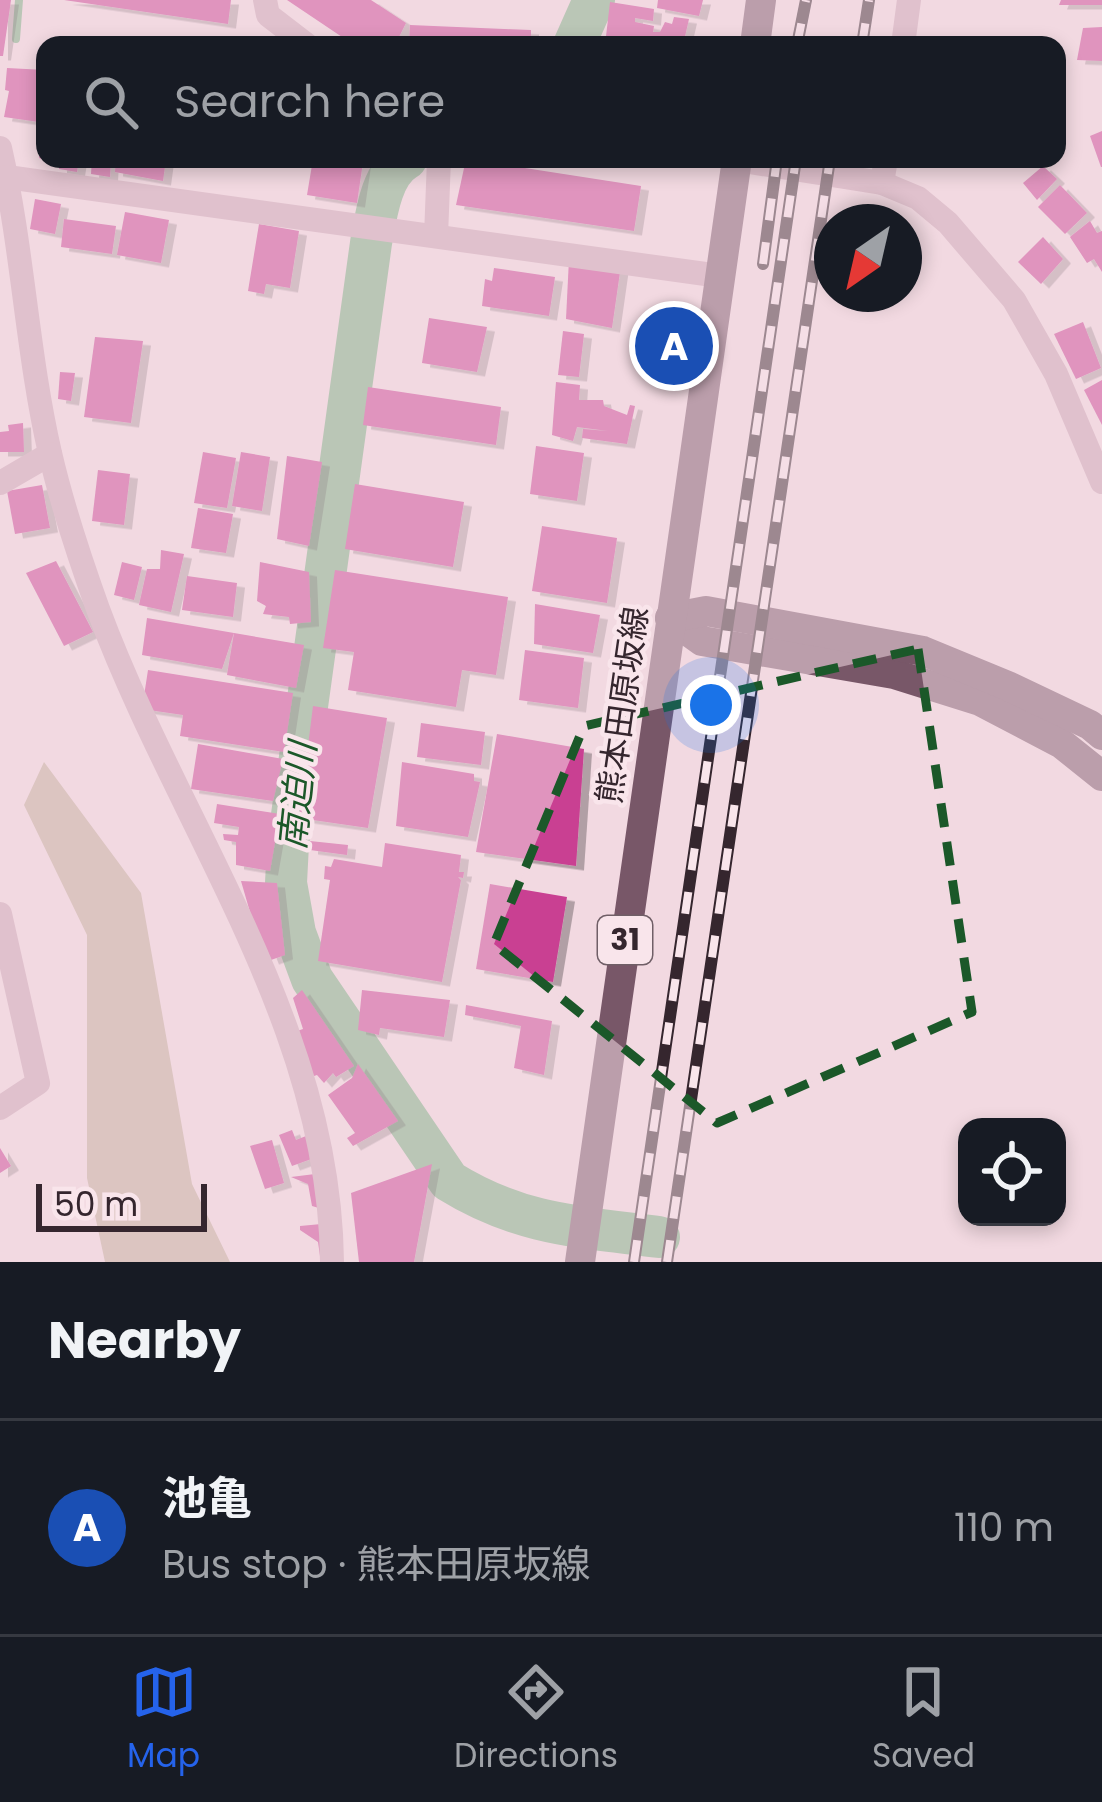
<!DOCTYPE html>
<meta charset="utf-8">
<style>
body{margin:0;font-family:Poppins,"Noto Sans JP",sans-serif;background:#242831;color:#f1f3f6}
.controls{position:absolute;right:36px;bottom:36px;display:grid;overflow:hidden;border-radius:24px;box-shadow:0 6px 18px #0003}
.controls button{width:108px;height:108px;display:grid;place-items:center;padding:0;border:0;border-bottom:3px solid #363941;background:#171b24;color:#f1f3f6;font:60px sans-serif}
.compass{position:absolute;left:814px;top:204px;width:108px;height:108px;border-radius:50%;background:#171b24;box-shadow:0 6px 18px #0003;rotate:214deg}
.scale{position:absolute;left:36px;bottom:30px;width:171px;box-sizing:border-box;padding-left:12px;border:6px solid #35262e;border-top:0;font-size:33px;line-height:42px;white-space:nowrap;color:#35262e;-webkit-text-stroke:9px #f9e5eb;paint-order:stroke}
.you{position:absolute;left:711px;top:705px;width:42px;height:42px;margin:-30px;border:9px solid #fff;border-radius:50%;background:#1a73e8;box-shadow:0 0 0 18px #1a73e833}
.badge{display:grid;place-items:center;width:78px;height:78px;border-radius:50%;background:#2563eb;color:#fff;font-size:39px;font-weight:700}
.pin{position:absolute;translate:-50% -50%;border:6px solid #fff;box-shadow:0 3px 12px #0006}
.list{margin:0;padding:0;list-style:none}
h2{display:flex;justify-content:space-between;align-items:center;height:156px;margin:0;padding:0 48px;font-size:51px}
h2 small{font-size:39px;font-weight:400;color:#9ea1a6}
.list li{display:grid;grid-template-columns:78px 1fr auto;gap:36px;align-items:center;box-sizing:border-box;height:216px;padding:0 48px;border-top:3px solid #363941}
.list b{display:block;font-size:45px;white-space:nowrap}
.list p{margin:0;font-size:39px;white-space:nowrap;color:#9ea1a6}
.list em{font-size:39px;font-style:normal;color:#9ea1a6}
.icon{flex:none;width:66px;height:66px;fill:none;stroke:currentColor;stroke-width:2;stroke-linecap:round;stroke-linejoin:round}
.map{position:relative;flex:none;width:1102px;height:1262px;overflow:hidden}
.search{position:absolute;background:#171b24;box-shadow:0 6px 18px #0003;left:36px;right:36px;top:36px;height:132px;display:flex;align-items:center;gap:30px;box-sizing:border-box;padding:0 42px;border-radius:24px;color:#9ea1a6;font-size:45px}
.sheet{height:372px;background:#171b24}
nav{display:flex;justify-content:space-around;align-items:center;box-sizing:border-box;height:168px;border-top:3px solid #363941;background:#171b24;font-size:33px;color:#9ea1a6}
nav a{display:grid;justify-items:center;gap:6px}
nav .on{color:#2563eb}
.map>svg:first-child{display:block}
.green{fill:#c1ad99}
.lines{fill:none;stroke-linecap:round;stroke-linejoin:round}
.stream{stroke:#77af82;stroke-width:8}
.river{stroke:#77af82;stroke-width:42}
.building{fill:#c94092;filter:url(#shadow)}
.minor{stroke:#caa5b3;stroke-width:24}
.major{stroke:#785768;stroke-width:30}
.rail-casing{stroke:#35262e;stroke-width:12}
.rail{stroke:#f9e5eb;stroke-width:8;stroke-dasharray:22;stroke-linecap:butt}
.marked{fill:none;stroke:#1b5829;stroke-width:9;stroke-dasharray:24 15;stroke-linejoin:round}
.labels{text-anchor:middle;stroke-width:9;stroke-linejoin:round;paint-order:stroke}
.shield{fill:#f9e5eb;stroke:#705f67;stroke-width:3}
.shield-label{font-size:30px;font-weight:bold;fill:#35262e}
.street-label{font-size:33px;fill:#35262e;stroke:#f9e5eb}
.water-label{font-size:36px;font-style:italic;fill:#1b5829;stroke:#f9e5eb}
</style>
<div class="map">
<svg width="1102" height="1262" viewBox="0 0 1102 1262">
<defs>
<filter id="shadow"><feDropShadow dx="8" dy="4.5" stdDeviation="0" flood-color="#0004"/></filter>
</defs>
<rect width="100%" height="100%" fill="#f2d9e1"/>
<polygon class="green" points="44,762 141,893 192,1184 230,1262 105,1262 87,1178 87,935 24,805"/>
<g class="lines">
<polyline class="stream" points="16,39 19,0"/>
<g class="river">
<polyline points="574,45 594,0"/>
<path d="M406,159c-25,14 -30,57 -35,84l-83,601 -2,39 9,50 17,46 137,202c71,44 130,46 210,56"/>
</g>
</g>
<g class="building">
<polygon points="0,0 11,0 3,56 0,56"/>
<polygon points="64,0 231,0 228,24"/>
<polygon points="287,0 371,0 406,23 395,45 354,45"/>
<polygon points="658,0 703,0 699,16 657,8"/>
<polygon points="1061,0 1102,0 1102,5 1059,5"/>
<polygon points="610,2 654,9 653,21 635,18 635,22 654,26 653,32 660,32 665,22 672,24 674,17 689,19 683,45 605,45"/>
<polygon points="410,25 531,30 531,45 409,45"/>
<polygon points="1102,27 1102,61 1077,60 1083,28"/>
<polygon points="7,68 45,70 39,122 4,117 9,91 5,90"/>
<polygon points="1102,131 1102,167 1101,167 1090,136"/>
<polygon points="43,142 45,159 79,159 77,172 59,169 59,165 39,158"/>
<polygon points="92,159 111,159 110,177 91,174"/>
<polygon points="116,159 166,159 163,181 115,172"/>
<polygon points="313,159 363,162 357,203 307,195"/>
<polygon points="466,159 641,186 634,231 456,205"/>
<polygon points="1043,166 1057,179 1037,200 1023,183"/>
<polygon points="1060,185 1087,213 1065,234 1038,207"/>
<polygon points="35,199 61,204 55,234 30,229"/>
<polygon points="125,212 169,220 161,263 117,255"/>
<polygon points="64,219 116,226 112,254 61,247"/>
<polygon points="1090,221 1097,233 1102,231 1102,272 1094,259 1087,263 1070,237"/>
<polygon points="259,224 299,231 290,288 266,284 264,294 248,291"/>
<polygon points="1043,237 1063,259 1041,284 1018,262"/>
<polygon points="569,259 621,265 612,328 566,319"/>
<polygon points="494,268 555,277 549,316 482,306 485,279 492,281"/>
<polygon points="429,318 487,327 477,372 422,363"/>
<polygon points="1083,322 1101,368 1076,379 1054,334"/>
<polygon points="563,331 584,334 579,377 558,375"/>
<polygon points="95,337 143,341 131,423 84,417"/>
<polygon points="60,372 75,373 71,401 58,399"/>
<polygon points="1102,380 1102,425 1084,390"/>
<polygon points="556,382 580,385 579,400 603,400 604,406 627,415 630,405 635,406 627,444 582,438 583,429 608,431 577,427 573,441 552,435"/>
<polygon points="368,387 501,407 496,445 363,425"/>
<polygon points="23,423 24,452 0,452 0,432 9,431 8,425"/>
<polygon points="536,446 584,453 577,501 530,494"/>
<polygon points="203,452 236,458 227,508 194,503"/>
<polygon points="241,452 270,457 262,511 232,506"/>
<polygon points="287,456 322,462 309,546 277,539"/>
<polygon points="98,470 130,474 124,525 92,521"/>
<polygon points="355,484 464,502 453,567 345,549"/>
<polygon points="42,485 50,528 15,534 7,491"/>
<polygon points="198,508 233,514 226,553 191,548"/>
<polygon points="542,526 617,538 607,603 532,591"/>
<polygon points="161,550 184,554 171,612 139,605 147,569 160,569"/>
<polygon points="56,561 93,632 64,646 26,573"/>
<polygon points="122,562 142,567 134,600 114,595"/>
<polygon points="260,562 309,572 311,622 290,624 289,617 263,614 266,606 257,601"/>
<polygon points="335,570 508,597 496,675 462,670 456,707 348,690 354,652 323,648"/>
<polygon points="187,576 237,583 233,617 182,610"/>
<polygon points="535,604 600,615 593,653 534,644"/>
<polygon points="147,618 234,633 304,645 296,688 227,675 234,633 222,669 142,655"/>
<polygon points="525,650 584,658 578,708 519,700"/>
<polygon points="148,670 293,693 284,752 180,736 183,715 142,709"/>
<polygon points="313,706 387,718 368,828 299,818"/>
<polygon points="421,723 485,732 481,765 417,757"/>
<polygon points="497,734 584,749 576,866 476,852"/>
<polygon points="198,744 283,759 273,801 191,789"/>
<polygon points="402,762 474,774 474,781 480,782 468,837 396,826"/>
<polygon points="217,804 280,814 270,871 236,865 236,842 224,840 223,834 238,835 239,827 214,823"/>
<polygon points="310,841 348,845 347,855 310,850"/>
<polygon points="385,843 461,855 459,872 464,872 463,878 458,877 461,880 442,982 318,961 330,880 324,879 325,866 331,867 334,859 382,867"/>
<polygon points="241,881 277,883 285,955 271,960 267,950 261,950"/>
<polygon points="490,884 567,897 553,982 476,969"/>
<polygon points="302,990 354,1066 336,1077 333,1073 324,1083 317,1075 314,1076 288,1034 303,1029 293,998"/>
<polygon points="362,990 450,1000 444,1037 380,1028 379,1035 358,1030"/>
<polygon points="466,1005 552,1021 544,1075 514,1068 521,1026 465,1015"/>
<polygon points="358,1064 398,1121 353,1146 347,1138 355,1133 328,1095 352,1078"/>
<polygon points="292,1130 296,1140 306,1136 314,1158 292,1166 279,1135"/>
<polygon points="272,1140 284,1183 265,1189 250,1146"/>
<polygon points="0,1148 11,1166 0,1173"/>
<polygon points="432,1164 414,1262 359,1262 351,1193"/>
<polygon points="323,1173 329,1211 312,1206 308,1184 291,1177"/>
<polygon points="332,1223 320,1256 318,1242 300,1230 300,1226"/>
</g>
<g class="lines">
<g class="minor">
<polyline points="265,0 268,15 307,45"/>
<polyline points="903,45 909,0"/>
<path d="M0,148c23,101 27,205 50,305 12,52 30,106 48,156 80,216 232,414 234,653"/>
<polyline points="737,160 882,183 918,198 948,223 1014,300 1056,374 1102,482"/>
<polyline points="7,177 720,276"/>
<polyline points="882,183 886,159"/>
<polyline points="436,236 439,159"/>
<polyline points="0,483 50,454"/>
<polyline points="0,914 38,1083 0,1108"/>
</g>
<g class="major">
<polyline points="755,45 761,0"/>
<polyline points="670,618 702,641 894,674 980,701 1062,744 1102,776"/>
<polyline points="670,618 706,611 923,651 1008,686 1090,725 1102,735"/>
<polyline points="580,1262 737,159"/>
</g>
<g class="rail-casing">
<g id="rail">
<polyline points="797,45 806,0"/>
<polyline points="862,45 869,0"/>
<polyline points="763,264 777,159"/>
<polyline points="634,1262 796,159"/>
<polyline points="667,1262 830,159"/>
</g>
</g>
<use href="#rail" class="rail"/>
</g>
<path d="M0 0H1102V1262H0ZM918,649l54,363 -255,111 -223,-179 90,-218z" fill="#f2d9e1" fill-opacity=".55" fill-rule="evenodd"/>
<path class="marked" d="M918,649l54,363 -255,111 -223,-179 90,-218z"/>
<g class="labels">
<rect class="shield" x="598" y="916" width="54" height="48" rx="9"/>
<g class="shield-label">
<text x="625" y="950">31</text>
</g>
<g class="street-label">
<text transform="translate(622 705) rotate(-82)" y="12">熊本田原坂線</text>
</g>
<g class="water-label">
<text transform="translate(297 796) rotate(-84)" y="13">南迫川</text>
</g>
</g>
</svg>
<div class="controls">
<button><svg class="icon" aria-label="locate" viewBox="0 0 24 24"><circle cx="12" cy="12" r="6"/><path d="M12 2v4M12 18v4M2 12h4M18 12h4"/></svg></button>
</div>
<svg class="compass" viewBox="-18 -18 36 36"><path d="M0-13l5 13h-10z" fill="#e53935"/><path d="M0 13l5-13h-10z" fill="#9ea1a6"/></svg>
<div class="scale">50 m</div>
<div class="you"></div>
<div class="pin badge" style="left:674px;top:346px;background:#1a4fb4">A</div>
<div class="search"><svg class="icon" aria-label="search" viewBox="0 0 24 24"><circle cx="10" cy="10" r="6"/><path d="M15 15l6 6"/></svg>Search here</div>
</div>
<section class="sheet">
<h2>Nearby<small></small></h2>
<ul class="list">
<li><span class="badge" style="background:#1a4fb4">A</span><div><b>池亀</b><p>Bus stop · 熊本田原坂線</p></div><em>110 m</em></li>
</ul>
</section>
<nav>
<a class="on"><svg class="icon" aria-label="map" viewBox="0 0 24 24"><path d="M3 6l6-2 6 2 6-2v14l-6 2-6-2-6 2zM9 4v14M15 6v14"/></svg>Map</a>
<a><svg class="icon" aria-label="directions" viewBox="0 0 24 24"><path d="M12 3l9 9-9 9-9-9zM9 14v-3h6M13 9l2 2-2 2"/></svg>Directions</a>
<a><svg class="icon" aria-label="saved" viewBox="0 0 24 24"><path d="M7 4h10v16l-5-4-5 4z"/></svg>Saved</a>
</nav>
